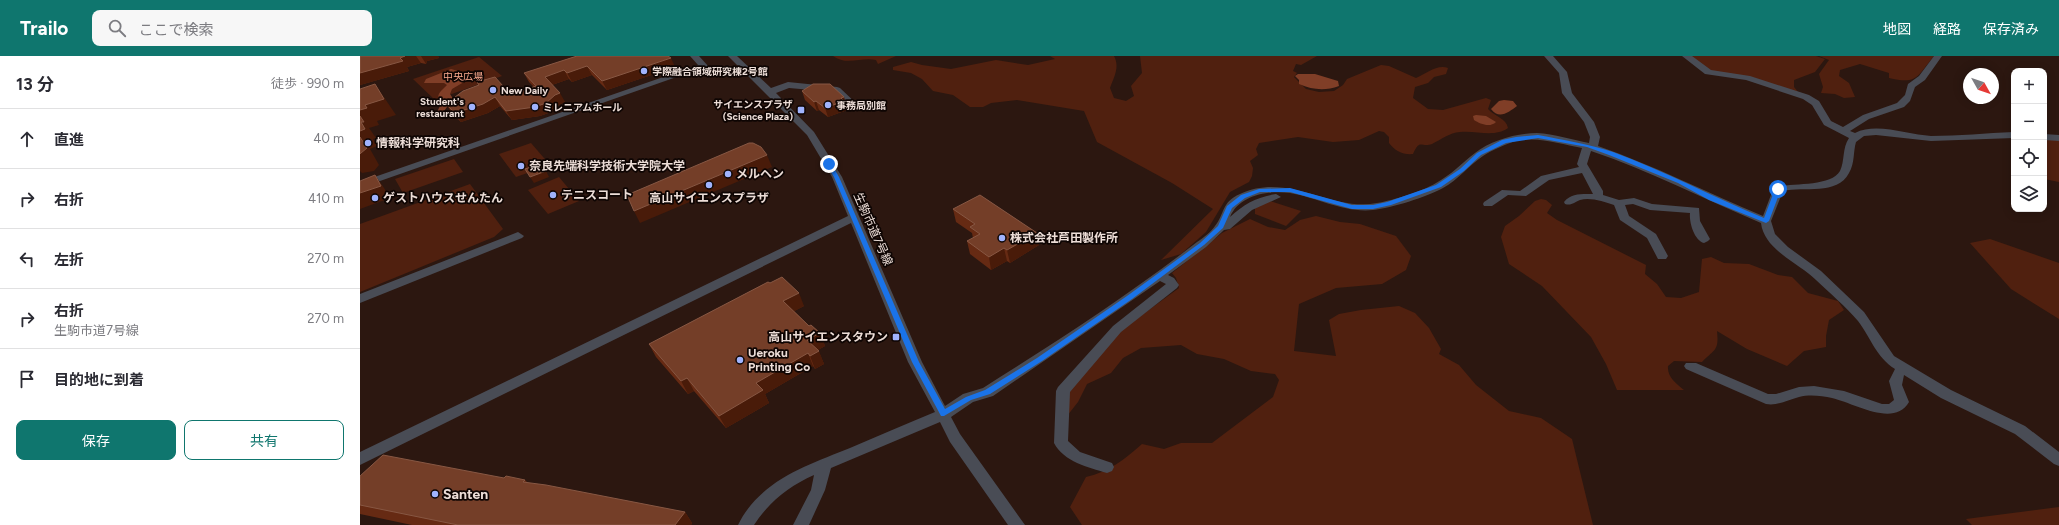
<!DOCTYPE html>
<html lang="ja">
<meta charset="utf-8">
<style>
body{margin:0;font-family:Figtree,"Noto Sans JP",sans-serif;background:#f7f7f7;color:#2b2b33}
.controls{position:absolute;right:12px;top:12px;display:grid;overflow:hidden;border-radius:8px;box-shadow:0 2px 10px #0003}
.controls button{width:36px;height:36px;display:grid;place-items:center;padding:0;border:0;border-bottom:1px solid #e1e1e2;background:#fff;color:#2b2b33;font:20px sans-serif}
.compass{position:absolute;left:1603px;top:12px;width:36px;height:36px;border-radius:50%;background:#fff;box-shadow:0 2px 10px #0003;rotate:130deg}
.stop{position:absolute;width:12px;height:12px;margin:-9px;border:3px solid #1a73e8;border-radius:50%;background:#fff}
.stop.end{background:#1a73e8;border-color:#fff;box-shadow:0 1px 4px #0008}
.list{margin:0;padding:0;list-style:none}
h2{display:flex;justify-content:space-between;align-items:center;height:52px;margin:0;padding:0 16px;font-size:17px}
h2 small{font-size:13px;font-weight:400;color:#7c7c81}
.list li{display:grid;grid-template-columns:26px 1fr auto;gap:12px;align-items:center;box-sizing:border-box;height:60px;padding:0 16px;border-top:1px solid #e1e1e2}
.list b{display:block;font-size:15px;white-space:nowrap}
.list p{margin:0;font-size:13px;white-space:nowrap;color:#7c7c81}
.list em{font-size:13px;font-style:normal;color:#7c7c81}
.actions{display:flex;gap:8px;padding:12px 16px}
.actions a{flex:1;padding:9px 0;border:1px solid #0f766e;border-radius:8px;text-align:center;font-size:14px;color:#0f766e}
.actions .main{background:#0f766e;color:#fff}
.icon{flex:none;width:22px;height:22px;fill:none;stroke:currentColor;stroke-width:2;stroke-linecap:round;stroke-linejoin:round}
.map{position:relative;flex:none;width:1699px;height:469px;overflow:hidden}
header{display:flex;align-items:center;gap:24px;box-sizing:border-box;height:56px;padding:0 20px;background:#0f766e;color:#fff}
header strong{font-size:19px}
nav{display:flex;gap:22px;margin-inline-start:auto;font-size:14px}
.search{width:280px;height:36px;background:#f7f7f7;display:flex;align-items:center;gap:10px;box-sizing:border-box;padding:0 14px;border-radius:8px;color:#7c7c81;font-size:15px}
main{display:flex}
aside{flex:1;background:#fff}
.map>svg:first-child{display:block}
.green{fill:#50200f}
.water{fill:#803e27}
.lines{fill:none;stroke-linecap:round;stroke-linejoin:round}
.minor{fill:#494c55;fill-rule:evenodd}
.wall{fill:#662a13}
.shaded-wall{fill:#491b09}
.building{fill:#743e28;stroke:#875743}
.route{fill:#1a73e8}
.poi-dot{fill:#a0b3fd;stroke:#0e0503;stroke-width:1.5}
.labels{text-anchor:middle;stroke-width:3.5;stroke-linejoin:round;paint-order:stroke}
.far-poi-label{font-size:10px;font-weight:bold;fill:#ecddd7;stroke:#0e0503;text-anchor:start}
.far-park-label{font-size:10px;fill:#f9a98e;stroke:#0e0503}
.poi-label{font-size:12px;font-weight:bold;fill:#ecddd7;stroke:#0e0503;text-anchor:start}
.street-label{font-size:12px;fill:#ecddd7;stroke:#0e0503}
.near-poi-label{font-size:14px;font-weight:bold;fill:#ecddd7;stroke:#0e0503;text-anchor:start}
</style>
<header>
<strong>Trailo</strong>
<div class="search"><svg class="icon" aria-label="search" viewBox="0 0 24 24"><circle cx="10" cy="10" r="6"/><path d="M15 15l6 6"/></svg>ここで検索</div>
<nav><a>地図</a><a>経路</a><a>保存済み</a></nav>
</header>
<main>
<aside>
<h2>13 分<small>徒歩 · 990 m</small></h2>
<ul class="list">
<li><svg class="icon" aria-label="ahead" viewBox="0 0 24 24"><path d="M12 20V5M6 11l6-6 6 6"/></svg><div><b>直進</b></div><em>40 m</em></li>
<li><svg class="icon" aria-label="right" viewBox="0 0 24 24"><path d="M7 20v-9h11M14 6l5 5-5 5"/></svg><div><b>右折</b></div><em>410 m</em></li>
<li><svg class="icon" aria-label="left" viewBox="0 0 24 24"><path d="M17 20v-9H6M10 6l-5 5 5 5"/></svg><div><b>左折</b></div><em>270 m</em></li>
<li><svg class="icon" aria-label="right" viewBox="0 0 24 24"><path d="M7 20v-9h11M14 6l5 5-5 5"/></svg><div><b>右折</b><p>生駒市道7号線</p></div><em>270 m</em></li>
<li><svg class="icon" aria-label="arrive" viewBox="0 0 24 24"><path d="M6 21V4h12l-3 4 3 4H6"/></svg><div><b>目的地に到着</b></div></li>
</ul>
<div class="actions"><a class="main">保存</a><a>共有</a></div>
</aside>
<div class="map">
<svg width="1699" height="469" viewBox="0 0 1699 469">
<rect width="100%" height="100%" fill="#2c1710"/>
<g class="green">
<path d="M473,0h63l-18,8 -2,-4c-15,-3 -30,6 -43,-4z"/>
<path d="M690,0h64c6,11 0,21 -4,32l4,10 12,3 8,-5 -3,-10 11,-13 -2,-17h177l-16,9 -5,-1 -3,7 4,2 -3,4 12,12 13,3 15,-1 9,-6 4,-6 34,-14 8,1 27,12c10,-4 21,-14 32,-10l-2,6 -12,3 -6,6 -13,4 -2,11 15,11 15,1 43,-12 5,2 -3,9c6,7 18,9 20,19 -14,10 -32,2 -48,4 -11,1 -18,7 -28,12 -11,4 -12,-6 -19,10 -10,1 -18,-3 -24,-11v-6l-5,-5 -5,-1 -20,9 -26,2 -35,-5 -39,6 -3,6 2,6 -8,6 3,7 -1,8 -3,6 -19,10 -24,40 -25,22 -20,6 52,-51 -41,-26 -75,-41 -13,-31 -67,-11 -26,3 -8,4h-13l-17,-12 -20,-4 -11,-12 -11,-6 -18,-3v-3l18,-5 11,3 29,4 45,-9 32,5 27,-6z"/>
<polygon points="1329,0 1456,0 1465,3 1455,16 1434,24 1434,31 1439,37 1396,24 1352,16"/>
<path d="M1459,0h115c-17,20 -16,29 -45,22v-5l-29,-9 -20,6 -1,6 10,7 6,14 -11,1 -9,-4 -14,-1 2,-6 -4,-13 10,-14z"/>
<polygon points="119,1 142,20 75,44 53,23"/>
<polygon points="1684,83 1699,84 1699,126 1684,123"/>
<polygon points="171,87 190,109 156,121 139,98"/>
<polygon points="94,103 103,116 43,137 35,123"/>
<polygon points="199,121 219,145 188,158 168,134"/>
<polygon points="110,128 143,173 134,181 0,236 0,168"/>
<path d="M1181,143l5,1 6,5 -5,8 10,7 89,45 -1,9 12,10 9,13 15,1 18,-6 3,-33 9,-2 13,6 25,1 29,11 14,2 16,16 30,8 6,9 -15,10 -3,16v11l-22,4 -17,15 -40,-17 -30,-18c2,20 -2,18 -15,31l-28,-1 -6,5c-1,11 8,17 16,24h-67l-11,-26 -15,-27 -49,-51 -33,-22 -8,-27 4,-11 14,-10 16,-15z"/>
<polygon points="907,144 941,155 926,170 895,158 895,152"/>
<path d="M956,160l24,6 20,2 36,12 15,20 -5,14 -24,14 -46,4 -37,16 -5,47 42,5 -7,-36 10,-6 22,-4 38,-4 16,7 14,15 12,21 -2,5 20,11 17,20 33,26 32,7 31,21 21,86h-511l-12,-18 16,-30c23,-5 39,-18 56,-33l22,5 17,-6h31l61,-46 6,-17 -4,-6 -24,-3 -27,-12 -27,-5 -16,-9 -40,3 -18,10 -12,15 -24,11 -9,18 -11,14 3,-28 50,-57 59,-43 -3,-10 -4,-5 50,-40 28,-14 18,8 17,3 15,-10z"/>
<polygon points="1630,183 1699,207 1699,263 1651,233 1610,187"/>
<polygon points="1699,451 1699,469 1612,469 1606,463"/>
</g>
<g class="water">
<path d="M91,13l7,2 -1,3 8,5 -1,3 -12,7 -2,5 5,8 -8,5 -5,7h-6l4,-8c-4,-12 -1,-13 7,-21l-3,-2h-20l2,-4z"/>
<path d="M938,18h17l23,7 1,5c-14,5 -26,4 -40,-2v-4l-4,-4z"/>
<path d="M1144,44l9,1 4,5c-8,6 -18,14 -26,3l8,-8z"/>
<path d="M1116,59l10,1 10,6c-6,6 -16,2 -22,-2l-1,-4z"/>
</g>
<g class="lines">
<g class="minor">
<polygon points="330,0 339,0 348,10 0,132 0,126 338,9"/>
<path d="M368,0h9l34,32 17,-6 49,5 3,1 20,19 -5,3 -3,-1 -18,-17 -45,-4 -13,5 38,39 28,45 80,185 23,44 18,-12 20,-6c73,-46 146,-93 214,-146 6,-4 14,-10 18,-16 10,-12 6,-24 25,-32 48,-23 91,18 137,9 17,-3 44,-11 59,-20 15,-8 26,-20 39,-30 16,-13 42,-20 62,-20 17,1 36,7 52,10l1,-6 -6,-15 -22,-29 -3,-20 -15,-17h9l14,16 5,21 22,29 6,15 -2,9c57,20 110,47 165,70l11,-29c17,-4 57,0 66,-16 5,-10 2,-23 9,-33l-25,-13 -12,-20 -9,-6 -57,-19 -41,-6 -23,-18h10l19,14 39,6 59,19 10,6 12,20 12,6 20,-12 34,-12 8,-8 3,-11 11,-8 15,-20h8l-17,24 -10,7 -5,14 -6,6 -35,12 -19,12 5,2c22,-11 53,2 76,3 28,0 55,-3 83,-4v6l-83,3 -55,-6 -12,1 -8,6c-3,10 -1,21 -7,31 -12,23 -45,13 -66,18l-12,30 4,13 13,13 33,24 43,41 30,44 57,34 74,36 34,26v14l-5,-2 -39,-30 -74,-36 -37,-23 -2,10 7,17c-15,26 -55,1 -77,-4 -10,-2 -22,-4 -33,-1 -12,3 -21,9 -33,7l-80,-35 -2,-3 2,-3h10l72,31h8l23,-7 15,-1 30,5 38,13h7l5,-4 -5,-19 6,-12c-19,-12 -24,-31 -37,-48 -12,-14 -28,-28 -42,-41 -17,-17 -52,-30 -55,-57 -57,-24 -111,-52 -170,-72l-4,13 16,27v4l16,5 15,-2 18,6 47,4 1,13 10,18 -2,2 -4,2c-10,-3 -15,-21 -14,-30l-40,-3 -17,-6 -8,1 4,11 27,18 12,22 -2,3h-8l-11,-21 -27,-18 -6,-15c-10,-3 -23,-8 -34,-5 -6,2 -8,6 -15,4l-1,-2c7,-9 18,-8 29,-8l-11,-21 -33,7 -23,16 -18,-1 -16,11h-8l-1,-2 1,-2 18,-12 18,1 21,-15 38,-9 -2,-3 5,-16c-21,-4 -44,-12 -66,-7 -10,3 -24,9 -33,15 -14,9 -25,24 -40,32 -17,9 -51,20 -70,22 -29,3 -54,-12 -83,-17 -22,-3 -51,2 -60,24 14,-13 27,-20 46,-23l5,3 -29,13 -22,19 -6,1 -18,17 -38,28 6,3 5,7 -2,3 -56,44 -51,60 -2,49 12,11 32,11 2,4 -2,4 -5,2c-19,-6 -43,-11 -53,-30l2,-52 2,-4 55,-61 53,-42 -6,-3 -167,115 -20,6 -22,15 9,17 65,91h-17l-58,-83 -10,-20 -109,46 -6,22 -16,35h-16l18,-35 3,-15c-25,11 -45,27 -60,50h-16c22,-45 70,-60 112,-77 28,-12 56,-24 85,-36l-27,-50 -57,-139 -491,242v-13l488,-236 -16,-39 -25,-42z"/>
<polygon points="1684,78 1699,79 1699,85 1684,84"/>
<polygon points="158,176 164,180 162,182 0,247 0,238"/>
</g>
</g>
<g class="wall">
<polygon points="0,0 78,0 79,2 67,5 66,8 61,7 47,11 49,15 0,29"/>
<polygon points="217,0 315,11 247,34 232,19 212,26 209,23 192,29 205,46 200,48 191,56 180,60 152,64 140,50 128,57 101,66 92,57 86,48 119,29 117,26 151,39 174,31 169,26 164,17"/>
<polygon points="442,35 484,41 487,54 468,61 459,54 457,55 445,44"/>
<polygon points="593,153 679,189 650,207 647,205 631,214 610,198 607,185 613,182 612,177 596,166"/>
<polygon points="410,227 444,250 434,255 449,270 460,277 465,290 458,294 464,308 455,313 453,310 405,338 409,347 366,372 334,335 328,338 296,301 289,288"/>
<polygon points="0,420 144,422 165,424 168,427 325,456 332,467 331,469 52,469 0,458"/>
</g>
<g class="shaded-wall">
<polygon points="45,0 56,0 61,7 47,11 49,15 0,29 0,17"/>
<polygon points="61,0 78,0 79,2 67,5 66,8"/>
<polygon points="311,2 315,11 247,34 242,25"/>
<polygon points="227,10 232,19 212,26 207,17"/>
<polygon points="204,14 209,23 189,30 185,21"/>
<polygon points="15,28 36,59 17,65 19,69 9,72 16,82 13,83 17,90 10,93 19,109 14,115 2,117 0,115 0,75 1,66 0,60 0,54 5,49"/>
<polygon points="200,37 205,46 200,48 191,56 180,60 152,64 146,55"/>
<polygon points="135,41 140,50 128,57 101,66 95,57"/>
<polygon points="484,41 487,54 468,61 465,52 481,42"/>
<polygon points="456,45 459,54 457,55 454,46"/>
<polygon points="407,99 412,111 280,167 274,155"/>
<polygon points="186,115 189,121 174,127 170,121"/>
<polygon points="15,119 24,132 30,142 0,153 0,137"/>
<polygon points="677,177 679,189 650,207 647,194"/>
<polygon points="644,192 647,205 631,214 629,201"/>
<polygon points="439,237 444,250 429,258 423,245"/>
<polygon points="460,277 465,290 453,297 447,284"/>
<polygon points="459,295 464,308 455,313 450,300"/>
<polygon points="448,297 453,310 405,338 409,347 366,372 359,360 396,327"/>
<polygon points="327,322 334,335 328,338 321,325"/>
<polygon points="325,456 332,467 331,469 315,469"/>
</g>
<g class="building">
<polygon points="0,0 45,0 40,2 43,5 0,17"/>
<polygon points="217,0 308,0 311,2 242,25 227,10 207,17 204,14 185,21 200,37 195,39 186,47 175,51 146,55 135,41 123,48 95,57 86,48 103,35 119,29 117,26 135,21 151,39 176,30 164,17"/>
<polygon points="15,28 24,43 5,49 7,52 0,54 0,33"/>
<polygon points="453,28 470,28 484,41 481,42 484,45 465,52 456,45 454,46 442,35"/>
<polygon points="0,60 4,66 1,66 5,73 0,75"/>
<polygon points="0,81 7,92 1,97 0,98"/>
<polygon points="389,87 393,87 401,91 407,99 274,155 267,139"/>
<polygon points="180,108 186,115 170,121 165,113"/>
<polygon points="15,119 21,130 0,137 0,125"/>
<polygon points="620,139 677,177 647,194 644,192 629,201 607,185 620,178 610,171 615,168 593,153"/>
<polygon points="422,221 439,237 423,245 449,270 451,269 460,277 447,284 459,295 450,300 448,297 396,327 403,334 359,360 327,322 321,325 289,288 408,226 410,227"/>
<polygon points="23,399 144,422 146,420 165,424 163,426 186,429 325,456 315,469 98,469 0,449 0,420"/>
</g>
<path class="route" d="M1178,79c26,5 51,9 75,17 52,19 100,45 151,66l11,-29 3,-2 3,2 -12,32 -3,2 -57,-23 -31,-17 -69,-28 -22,-8 -49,-9 -32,5 -25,12 -17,16 -23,16 -50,18 -18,4h-21l-62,-17h-30l-15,6 -13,10 -9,20 -19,17 -72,54 -90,62 -52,33 -19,6 -27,16h-3l-29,-54 -78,-185 -8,-13 5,-1 8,14 80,185 26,47 21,-12 19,-7 52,-32 90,-62 73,-53 18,-17 9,-20 14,-11 18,-6 31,-1 62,17h21l14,-3 49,-17 24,-16 17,-16 25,-13 14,-3z"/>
<g class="poi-dot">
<circle cx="284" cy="15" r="4"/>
<circle cx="133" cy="34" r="4"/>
<circle cx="468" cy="49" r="4"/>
<circle cx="112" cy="51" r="4"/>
<circle cx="175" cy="51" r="4"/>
<rect x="437" y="50" width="8" height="8" rx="2"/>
<circle cx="8" cy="87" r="4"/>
<circle cx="161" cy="110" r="4"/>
<circle cx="368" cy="118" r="4"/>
<circle cx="349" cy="129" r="4"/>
<circle cx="193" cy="139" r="4"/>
<circle cx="15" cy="142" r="4"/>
<circle cx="642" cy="182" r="4"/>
<rect x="532" y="277" width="8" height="8" rx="2"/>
<circle cx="380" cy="304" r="4"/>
<circle cx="75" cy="438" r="4"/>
</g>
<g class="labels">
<g class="far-poi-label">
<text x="292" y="19">学際融合領域研究棟2号館</text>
<text x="141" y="38">New Daily</text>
<text x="104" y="49" text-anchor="end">Student's<tspan x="104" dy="12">restaurant</tspan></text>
<text x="433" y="52" text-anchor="end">サイエンスプラザ<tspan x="433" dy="12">(Science Plaza)</tspan></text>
<text x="476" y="53">事務局別館</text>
<text x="183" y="55">ミレニアムホール</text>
</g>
<g class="far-park-label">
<text x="103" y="24">中央広場</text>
</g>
<g class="poi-label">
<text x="16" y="91">情報科学研究科</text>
<text x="169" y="114">奈良先端科学技術大学院大学</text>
<text x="376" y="122">メルヘン</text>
<text x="201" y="143">テニスコート</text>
<text x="23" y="146">ゲストハウスせんたん</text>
<text x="349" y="146" text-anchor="middle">高山サイエンスプラザ</text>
<text x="650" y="186">株式会社芦田製作所</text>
<text x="528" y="285" text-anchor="end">高山サイエンスタウン</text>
<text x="388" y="301">Ueroku<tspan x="388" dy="14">Printing Co</tspan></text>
</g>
<g class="street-label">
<text transform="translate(513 173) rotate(66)" y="4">生駒市道7号線</text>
</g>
<g class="near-poi-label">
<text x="83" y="443">Santen</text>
</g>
</g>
</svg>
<div class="controls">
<button>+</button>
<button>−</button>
<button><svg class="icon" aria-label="locate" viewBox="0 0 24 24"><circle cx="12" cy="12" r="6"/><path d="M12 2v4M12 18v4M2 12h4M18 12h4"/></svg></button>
<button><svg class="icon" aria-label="layers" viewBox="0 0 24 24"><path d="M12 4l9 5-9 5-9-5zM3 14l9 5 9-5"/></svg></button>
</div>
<svg class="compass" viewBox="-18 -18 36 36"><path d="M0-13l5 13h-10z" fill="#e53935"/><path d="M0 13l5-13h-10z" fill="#7c7c81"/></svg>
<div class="stop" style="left:1418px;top:133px"></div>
<div class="stop end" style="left:469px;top:108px"></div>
</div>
</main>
